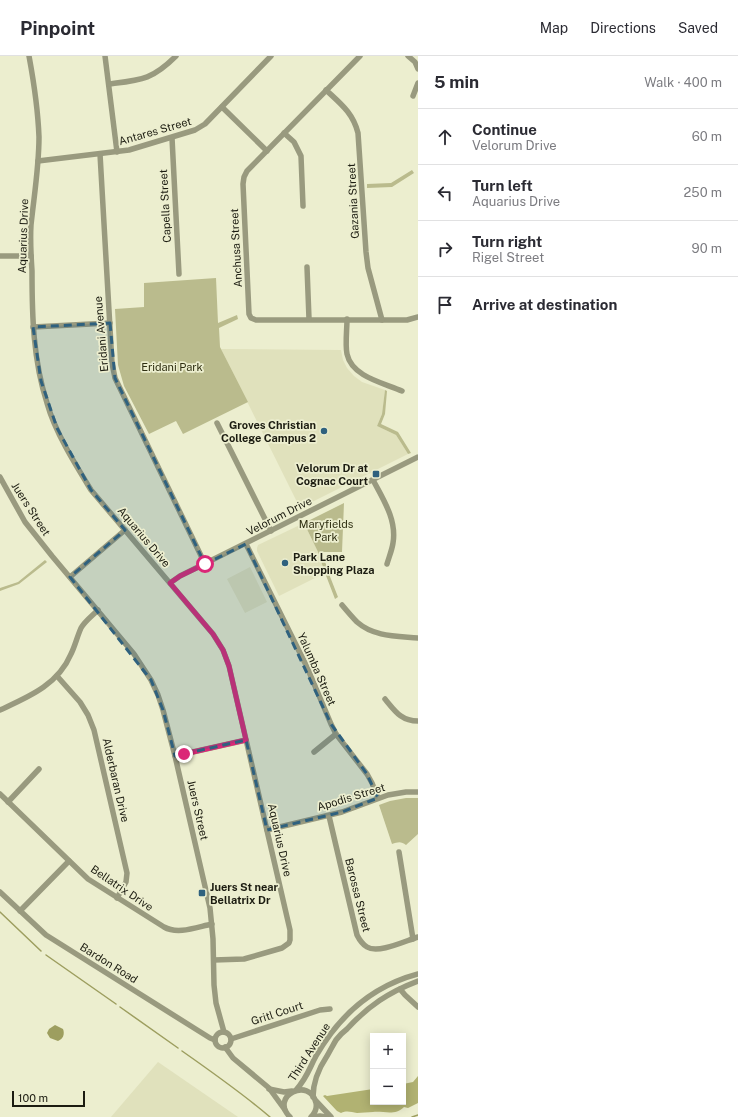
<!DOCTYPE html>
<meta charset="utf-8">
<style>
body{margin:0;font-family:"Public Sans",sans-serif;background:#f2f2f3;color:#2b2b33}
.controls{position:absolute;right:12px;bottom:12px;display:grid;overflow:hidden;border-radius:0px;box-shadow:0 2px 10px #0003}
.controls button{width:36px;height:36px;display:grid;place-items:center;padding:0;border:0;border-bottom:1px solid #e1e1e2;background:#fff;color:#2b2b33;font:20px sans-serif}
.scale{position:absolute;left:12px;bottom:10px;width:73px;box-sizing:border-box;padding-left:4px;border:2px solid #1c1c11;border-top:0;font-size:11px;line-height:14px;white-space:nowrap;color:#1c1c11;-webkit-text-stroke:3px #eceecf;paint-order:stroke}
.stop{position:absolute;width:12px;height:12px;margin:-9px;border:3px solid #db2777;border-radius:50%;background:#fff}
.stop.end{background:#db2777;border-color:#fff;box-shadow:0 1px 4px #0008}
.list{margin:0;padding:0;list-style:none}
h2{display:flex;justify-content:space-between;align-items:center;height:52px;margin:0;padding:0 16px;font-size:17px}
h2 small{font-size:13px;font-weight:400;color:#7c7c81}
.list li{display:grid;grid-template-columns:26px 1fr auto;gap:12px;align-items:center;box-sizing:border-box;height:56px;padding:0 16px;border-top:1px solid #e1e1e2}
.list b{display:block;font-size:15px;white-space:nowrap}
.list p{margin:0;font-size:13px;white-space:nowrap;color:#7c7c81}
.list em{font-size:13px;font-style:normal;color:#7c7c81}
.icon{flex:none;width:22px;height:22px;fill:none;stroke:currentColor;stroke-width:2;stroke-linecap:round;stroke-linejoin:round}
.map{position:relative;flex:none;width:418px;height:1061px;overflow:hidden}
header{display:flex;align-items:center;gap:24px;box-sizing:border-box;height:56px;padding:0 20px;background:#fff;border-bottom:1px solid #e1e1e2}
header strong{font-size:19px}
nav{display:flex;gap:22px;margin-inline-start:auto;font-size:14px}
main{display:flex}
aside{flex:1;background:#fff}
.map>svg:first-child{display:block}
.built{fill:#e0e1bc}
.green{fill:#babb8d}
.forest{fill:#b1b272}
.water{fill:#9d9e5f}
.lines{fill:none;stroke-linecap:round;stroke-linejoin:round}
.stream{stroke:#9d9e5f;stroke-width:1.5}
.minor{stroke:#999a7f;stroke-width:5.5}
.route{stroke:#db2777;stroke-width:5}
.marked{fill:#2f617e;fill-opacity:0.2;stroke:#2f617e;stroke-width:3;stroke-dasharray:8 5;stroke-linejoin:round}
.poi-dot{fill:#2f617e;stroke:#eceecf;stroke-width:1.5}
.labels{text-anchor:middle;stroke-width:3.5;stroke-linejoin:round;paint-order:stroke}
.street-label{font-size:11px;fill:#1c1c11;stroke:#eceecf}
.park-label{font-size:11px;fill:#2e2e11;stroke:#eceecf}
.poi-label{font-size:11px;font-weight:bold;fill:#1c1c11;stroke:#eceecf;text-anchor:end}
</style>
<header>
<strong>Pinpoint</strong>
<nav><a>Map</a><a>Directions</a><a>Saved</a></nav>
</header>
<main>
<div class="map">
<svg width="418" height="1061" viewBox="0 0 418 1061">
<rect width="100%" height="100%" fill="#eceecf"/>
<g class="built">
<polygon points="221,293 341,294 343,304 347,312 354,320 362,326 385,334 382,358 377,370 396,379 408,398 300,452"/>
<polygon points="304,467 318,496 325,517 279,540 257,495 257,492 258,489"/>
<polygon points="250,511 267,546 245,557 227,523"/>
<polygon points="158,1006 238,1061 111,1061"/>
</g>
<g class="green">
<polygon points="412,114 414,117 392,131 367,132 367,128 391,127"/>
<polygon points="216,222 218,267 237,259 238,263 219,272 220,291 248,346 183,378 176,365 149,378 124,330 118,309 115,253 144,251 144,227"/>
<polygon points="385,334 387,335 385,358 381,368 398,376 411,397 408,398 396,379 377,370 382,358"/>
<polygon points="344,447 342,496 322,496 329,518 338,541 335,543 325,517 318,496 304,467"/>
<polygon points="45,504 47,506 19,528 0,535 0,532 18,526"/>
<path d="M406,742h12v36l-12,11c-5,-4 -8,-3 -14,-1l-13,-39 11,-4z"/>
</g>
<path class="forest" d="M418,1020v27l-10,5 -4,-1c-9,9 -19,4 -31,5 -5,0 -11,1 -16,1 -6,-1 -10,-3 -16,0l-4,-2 -14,-15 2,-1 2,1 46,-7v13h30v-18l10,-2z"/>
<path class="water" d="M55,969l8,4c2,5 0,10 -5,12l-8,-3 -3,-5 2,-4z"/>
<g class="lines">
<g class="stream">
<polyline points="0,856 41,895"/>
<polyline points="46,899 116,948"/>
<polyline points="120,951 178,992"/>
<path d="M182,995c30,21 60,42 88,66"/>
<polyline points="412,1061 418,1059"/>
</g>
<g class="minor">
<path d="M29,0c5,27 9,55 10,81 0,30 -5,59 -8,88 -1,15 0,31 1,46 0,44 1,89 15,132 8,29 28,61 44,87l122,144 10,16 6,16 61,264v10l-1,3 -7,5 -38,11 -30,1"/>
<polyline points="105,0 117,96"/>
<polyline points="360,0 247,115 244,121 243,128 249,258 251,262 256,264 407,264 418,261"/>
<polyline points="408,0 415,6 418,13"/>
<path d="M109,28c32,-4 43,-4 67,-28"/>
<path d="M326,34c15,14 27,23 32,43l8,119 2,16 14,52"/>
<polyline points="413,40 418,27"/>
<polyline points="222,51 267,95"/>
<polyline points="284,77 294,86 301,100 303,150"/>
<polyline points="172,82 179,218"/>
<polyline points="100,98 112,307 115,322 205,508"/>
<polyline points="38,105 129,94 195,74 205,68 271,0"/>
<polyline points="0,200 31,200"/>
<polyline points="307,211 309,263"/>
<path d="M347,263c0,11 -2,25 0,35 5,23 37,29 55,37"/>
<polyline points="33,271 110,267"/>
<polyline points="217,367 271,475"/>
<polyline points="0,421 25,466 52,500 134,598 151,624 158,639 163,654 175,700 210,852 213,883 214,929 216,947 224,976"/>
<path d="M373,424c10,19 24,40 20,63 -1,7 -4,14 -6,21"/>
<polyline points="246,488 307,611 331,668 336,678 367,718 372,727 378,742"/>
<polyline points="70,521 125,474"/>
<polyline points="170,527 180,520 418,401"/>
<path d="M342,549c5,6 10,12 15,17 17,15 40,14 61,16"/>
<polyline points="57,620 80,646 88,659 94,674 127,817 126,826 117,842"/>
<path d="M385,643c10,12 16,22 33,22"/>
<path d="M0,654c28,-13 58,-25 71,-56 4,-8 6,-17 10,-26 4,-7 11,-12 17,-18"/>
<polyline points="314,696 336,678"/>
<polyline points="175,700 246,684"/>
<path d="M0,738l88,85 76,48c14,8 33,0 48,-3"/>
<polyline points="8,746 39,713"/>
<path d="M329,760l28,119c2,4 5,9 10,12 11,7 38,-6 51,-10"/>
<polyline points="267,774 342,756 388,739 406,736 418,736"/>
<polyline points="399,796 413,883"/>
<polyline points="0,836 46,879 194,972 210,982 215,984"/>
<polyline points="20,855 69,805"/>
<polyline points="400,933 405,939 418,951"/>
<circle cx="223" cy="984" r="8"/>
<polyline points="231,983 320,954 330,953"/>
<polyline points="225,991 233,1002 269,1032 285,1054"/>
<polyline points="269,1033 284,1036 292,1035"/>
<path d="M296,1034c11,-12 13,-21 20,-34 23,-40 57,-70 102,-82"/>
<path d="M313,1041c0,-15 6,-29 14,-41 3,-5 6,-11 9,-16 3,-4 7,-8 11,-11 21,-23 42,-37 71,-48"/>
<polyline points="316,1045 331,1061"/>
<path d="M290,1061c-21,-21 20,-41 26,-14 1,5 -1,10 -5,14"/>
<polyline points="312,1061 320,1060 326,1061"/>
</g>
</g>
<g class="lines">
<polyline class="route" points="184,698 246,684 229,610 223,594 213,578 170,527 180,520 205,508"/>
</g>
<path class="marked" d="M110,267l5,55 90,186 41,-20 85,180 36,50 11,24 -36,14 -75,18 -21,-90 -71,16 -12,-46 -12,-30 -81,-103 55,-47 -34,-40 -34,-62 -16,-47 -8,-54z"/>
<g class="poi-dot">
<circle cx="324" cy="375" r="4"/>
<rect x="372" y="414" width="8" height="8" rx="2"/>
<circle cx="285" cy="507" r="4"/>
<rect x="198" y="833" width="8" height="8" rx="2"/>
</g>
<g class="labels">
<g class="street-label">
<text transform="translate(155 75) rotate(-16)" y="4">Antares Street</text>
<text transform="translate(353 145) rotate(-93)" y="4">Gazania Street</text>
<text transform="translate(165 150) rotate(-93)" y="4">Capella Street</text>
<text transform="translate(23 180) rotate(-88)" y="4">Aquarius Drive</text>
<text transform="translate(236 192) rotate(-93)" y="4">Anchusa Street</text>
<text transform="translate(101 278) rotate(-95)" y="4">Eridani Avenue</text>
<text transform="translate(31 453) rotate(57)" y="4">Juers Street</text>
<text transform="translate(279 460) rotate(-27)" y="4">Velorum Drive</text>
<text transform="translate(144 481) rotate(50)" y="4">Aquarius Drive</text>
<text transform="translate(317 613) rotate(66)" y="4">Yalumba Street</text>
<text transform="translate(116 724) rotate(77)" y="4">Alderbaran Drive</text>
<text transform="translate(351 741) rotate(-17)" y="4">Apodis Street</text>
<text transform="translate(198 754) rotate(77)" y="4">Juers Street</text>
<text transform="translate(280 784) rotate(77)" y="4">Aquarius Drive</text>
<text transform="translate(122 832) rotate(34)" y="4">Bellatrix Drive</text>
<text transform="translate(358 839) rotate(76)" y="4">Barossa Street</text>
<text transform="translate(109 907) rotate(32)" y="4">Bardon Road</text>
<text transform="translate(277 957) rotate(-18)" y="4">Gritl Court</text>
<text transform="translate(309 996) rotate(-57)" y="4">Third Avenue</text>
</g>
<g class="park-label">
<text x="172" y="315">Eridani Park</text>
<text x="326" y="472">Maryfields<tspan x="326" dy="13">Park</tspan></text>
</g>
<g class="poi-label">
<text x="316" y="373">Groves Christian<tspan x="316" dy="13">College Campus 2</tspan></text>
<text x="368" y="416">Velorum Dr at<tspan x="368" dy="13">Cognac Court</tspan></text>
<text x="293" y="505" text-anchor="start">Park Lane<tspan x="293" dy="13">Shopping Plaza</tspan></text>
<text x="210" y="835" text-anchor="start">Juers St near<tspan x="210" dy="13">Bellatrix Dr</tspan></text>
</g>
</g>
</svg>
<div class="controls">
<button>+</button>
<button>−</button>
</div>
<div class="scale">100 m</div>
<div class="stop" style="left:205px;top:508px"></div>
<div class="stop end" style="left:184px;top:698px"></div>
</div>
<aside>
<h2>5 min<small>Walk · 400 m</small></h2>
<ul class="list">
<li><svg class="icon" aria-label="ahead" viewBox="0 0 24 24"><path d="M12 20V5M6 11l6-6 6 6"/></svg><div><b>Continue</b><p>Velorum Drive</p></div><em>60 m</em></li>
<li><svg class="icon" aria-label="left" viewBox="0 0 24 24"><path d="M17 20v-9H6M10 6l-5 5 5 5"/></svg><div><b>Turn left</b><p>Aquarius Drive</p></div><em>250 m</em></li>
<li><svg class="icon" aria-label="right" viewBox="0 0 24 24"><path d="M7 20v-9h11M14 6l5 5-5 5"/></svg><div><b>Turn right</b><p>Rigel Street</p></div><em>90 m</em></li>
<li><svg class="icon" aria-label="arrive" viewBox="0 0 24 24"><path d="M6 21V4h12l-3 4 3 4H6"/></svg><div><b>Arrive at destination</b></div></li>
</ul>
</aside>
</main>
